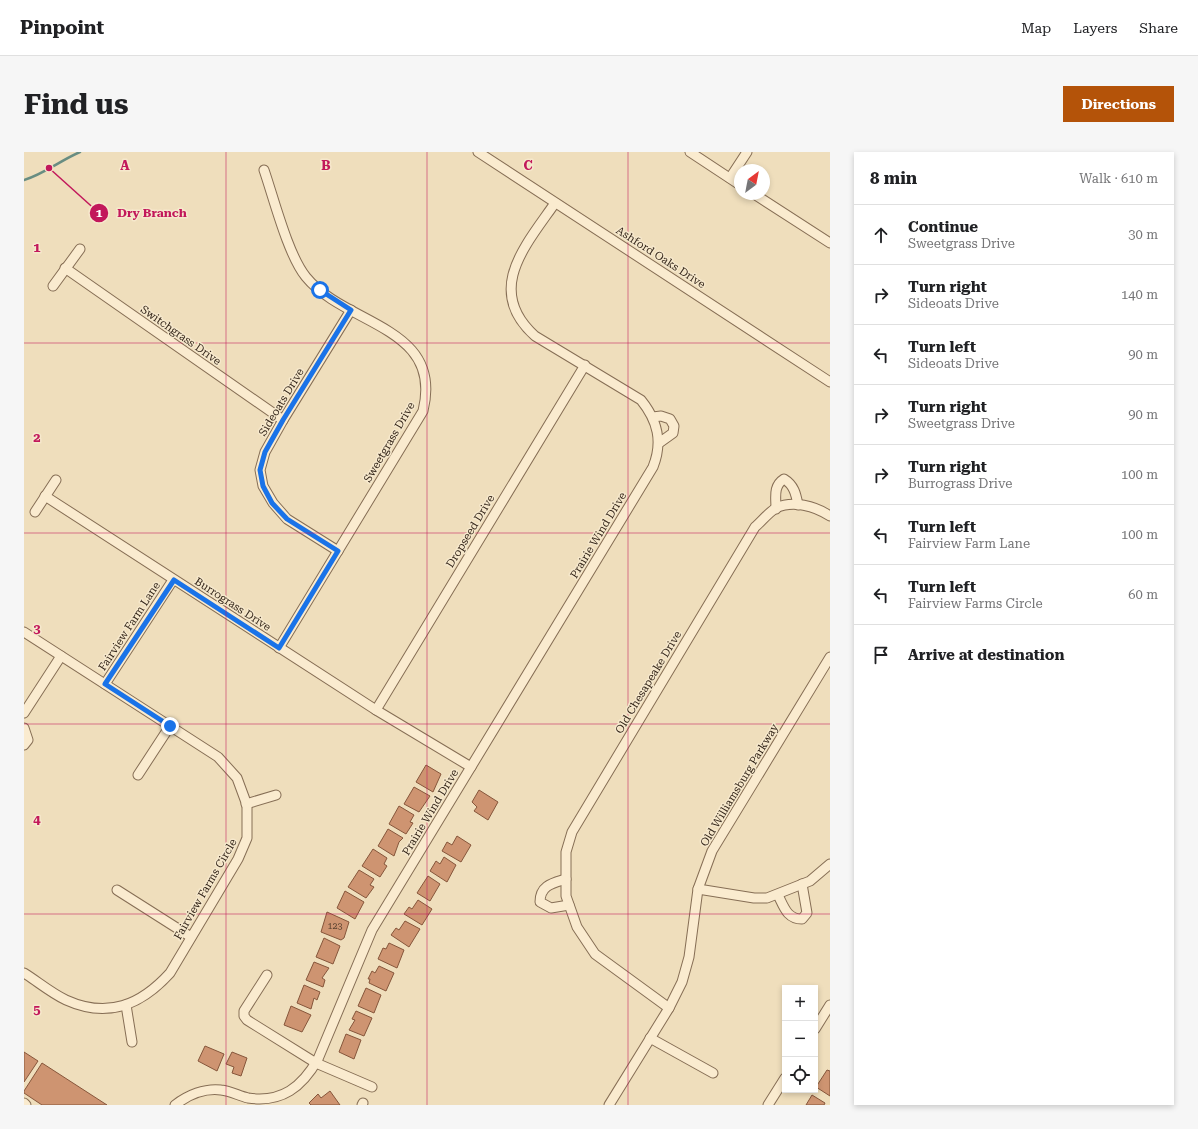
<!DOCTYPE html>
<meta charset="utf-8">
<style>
body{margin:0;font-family:"Roboto Serif",serif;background:#f6f6f6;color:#202124}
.controls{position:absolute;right:12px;bottom:12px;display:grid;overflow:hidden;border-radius:0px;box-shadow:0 2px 6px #0003}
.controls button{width:36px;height:36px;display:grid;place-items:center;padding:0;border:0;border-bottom:1px solid #e0e0e0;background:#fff;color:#202124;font:20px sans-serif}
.compass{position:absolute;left:710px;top:12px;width:36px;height:36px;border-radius:50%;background:#fff;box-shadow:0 2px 6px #0003;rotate:32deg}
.stop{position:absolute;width:12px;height:12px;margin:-9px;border:3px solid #1a73e8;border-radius:50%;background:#fff}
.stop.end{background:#1a73e8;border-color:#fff;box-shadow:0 1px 4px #0008}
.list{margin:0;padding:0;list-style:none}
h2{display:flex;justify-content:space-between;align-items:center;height:52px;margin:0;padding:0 16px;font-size:17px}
h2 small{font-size:13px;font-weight:400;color:#757577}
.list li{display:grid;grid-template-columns:26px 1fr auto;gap:12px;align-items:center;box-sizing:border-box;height:60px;padding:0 16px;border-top:1px solid #e0e0e0}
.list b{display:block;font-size:15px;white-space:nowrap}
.list p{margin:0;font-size:13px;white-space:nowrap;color:#757577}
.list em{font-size:13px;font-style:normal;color:#757577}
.icon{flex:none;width:22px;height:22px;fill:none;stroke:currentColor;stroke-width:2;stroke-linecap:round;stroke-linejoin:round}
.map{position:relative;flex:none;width:806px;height:953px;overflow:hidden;border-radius:0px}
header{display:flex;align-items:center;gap:24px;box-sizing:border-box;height:56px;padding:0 20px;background:#fff;border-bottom:1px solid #e0e0e0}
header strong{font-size:19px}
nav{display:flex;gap:22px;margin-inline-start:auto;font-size:14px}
.intro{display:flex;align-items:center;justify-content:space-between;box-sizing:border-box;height:96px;padding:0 24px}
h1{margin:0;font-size:28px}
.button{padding:10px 18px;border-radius:0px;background:#b45309;color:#fff;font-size:14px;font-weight:700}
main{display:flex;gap:24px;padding:0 24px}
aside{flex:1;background:#fff;border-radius:0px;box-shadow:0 2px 6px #0003}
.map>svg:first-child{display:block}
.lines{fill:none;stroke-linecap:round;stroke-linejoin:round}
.stream{stroke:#688d82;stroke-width:2.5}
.building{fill:#ce9471;stroke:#86563b}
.minor-casing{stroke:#866e55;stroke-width:11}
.minor{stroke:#faebcf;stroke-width:9}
.route{stroke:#1a73e8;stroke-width:5}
.grid{fill:none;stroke:#c2185b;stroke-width:1;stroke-opacity:0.55}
.labels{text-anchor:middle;stroke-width:3;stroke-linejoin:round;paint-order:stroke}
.number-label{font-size:9px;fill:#5b4230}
.street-label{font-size:11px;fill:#35271b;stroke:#f6e8cc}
.grid-label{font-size:13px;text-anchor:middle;font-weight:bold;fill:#c2185b;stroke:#f6e8cc;stroke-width:3;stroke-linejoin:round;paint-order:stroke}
.leader{fill:none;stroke:#c2185b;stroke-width:1.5}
.callout-dot{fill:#c2185b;stroke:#f6e8cc;stroke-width:1.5}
.mark-label{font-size:12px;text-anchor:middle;font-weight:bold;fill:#fff}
.callout-label{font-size:12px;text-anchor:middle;font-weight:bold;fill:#c2185b;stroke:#f6e8cc;stroke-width:3;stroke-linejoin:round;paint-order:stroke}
</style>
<header>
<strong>Pinpoint</strong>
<nav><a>Map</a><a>Layers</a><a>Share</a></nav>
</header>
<div class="intro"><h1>Find us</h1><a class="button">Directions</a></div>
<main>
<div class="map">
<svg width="806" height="953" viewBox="0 0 806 953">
<rect width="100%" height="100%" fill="#efdebc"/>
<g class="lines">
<path class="stream" d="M0,28c20,-6 37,-20 56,-28"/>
</g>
<g class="building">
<polygon points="402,613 417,622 409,640 392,630"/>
<polygon points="390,635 406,644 395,660 380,652"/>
<polygon points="455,638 474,650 464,668 450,659 453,655 448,650"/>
<polygon points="375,654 390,663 386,670 389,671 382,682 365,672"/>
<polygon points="364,677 379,686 375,690 370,704 354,694"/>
<polygon points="433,684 447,693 437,710 418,699 423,690 428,693"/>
<polygon points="349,697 363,706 360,712 363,714 356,725 338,714"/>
<polygon points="420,705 432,713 423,730 406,719 412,709 416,712"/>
<polygon points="335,718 350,727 346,733 350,735 342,746 324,735"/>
<polygon points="404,724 416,732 406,749 393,741"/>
<polygon points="321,739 340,750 331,767 313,756"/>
<polygon points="394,748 408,757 398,773 380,762 385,755 388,757"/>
<polygon points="303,760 325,770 320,786 317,788 297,780"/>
<polygon points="381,769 396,777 385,795 367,783 372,776 375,778"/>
<polygon points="300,786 316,794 309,812 292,805"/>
<polygon points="365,791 380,798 373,816 354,807 359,796 362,797"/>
<polygon points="290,810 305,816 298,826 301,828 299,835 282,828"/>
<polygon points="355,814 370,821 362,839 345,831 346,827 344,827 348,819 351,821"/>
<polygon points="280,833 296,840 293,848 290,846 287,857 273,851"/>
<polygon points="342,836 357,843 350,861 334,854"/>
<polygon points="267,854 287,863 278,880 260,873"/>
<polygon points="332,859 348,866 340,884 325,878 331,868 328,867"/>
<polygon points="322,882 337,888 330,907 315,900"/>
<polygon points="181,894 200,902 193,919 174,909"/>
<polygon points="0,900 14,909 0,930"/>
<polygon points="208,900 223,906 217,924 208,921 210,915 202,912"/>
<polygon points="18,911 83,953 18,953 0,941 0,939"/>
<polygon points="803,918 806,919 806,944 792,935"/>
<polygon points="306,939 316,953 287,953 285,951 294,942 297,946"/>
<polygon points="788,943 801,951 800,953 782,953"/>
</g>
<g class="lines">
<g class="minor-casing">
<g id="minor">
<polyline points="454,0 806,230"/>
<polyline points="666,0 716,33"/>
<path d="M240,18c10,29 24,85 42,107 40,49 138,49 117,134l-144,237"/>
<polyline points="706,26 723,0"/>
<polyline points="730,42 806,91"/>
<polyline points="41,116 259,268"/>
<polyline points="29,134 56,97"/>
<polyline points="629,265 637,264 646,267 650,274 649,281 635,291"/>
<polyline points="21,344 352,558 447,615"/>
<path d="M752,357c0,-12 -3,-23 8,-30 10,6 12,15 14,26"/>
<polyline points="11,360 32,328"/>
<polyline points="314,399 263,367 249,351 239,334 236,318 241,300 259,268 327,158"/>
<path d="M0,480l194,125 19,21 10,27v33l-9,21 -68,114c-29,32 -62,46 -104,27 -15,-7 -29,-19 -42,-27"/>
<polyline points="81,532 149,428"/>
<polyline points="352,558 561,213"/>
<polyline points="0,561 37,504"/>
<polyline points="0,576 4,588 0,593"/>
<polyline points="114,623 146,574"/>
<polyline points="222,652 252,643"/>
<path d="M542,727c-13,4 -26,6 -26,23l11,6 18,-3"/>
<polyline points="674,737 730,746 743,746 786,729 806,712"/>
<polyline points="93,738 167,785"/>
<path d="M754,743c6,12 9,24 24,24l5,-6 -5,-29"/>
<polyline points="243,823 220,859 220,864 223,868 292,911 348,935"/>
<polyline points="102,853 108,890"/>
<path d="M645,856l-74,-54 -18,-27 -11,-31v-44l6,-20 183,-305c6,-5 14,-15 21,-19 17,-8 39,-2 54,8"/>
<polyline points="791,877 806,853"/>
<polyline points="626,886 689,921"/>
<polyline points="0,951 2,953"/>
<path d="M151,953c13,-10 30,-17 46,-15 10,1 18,6 27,8 34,5 54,-11 70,-39l54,-129 281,-463c10,-25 5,-46 -12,-67l-106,-64c-51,-46 -9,-91 20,-133"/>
<polyline points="338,953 339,951"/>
<polyline points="585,953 645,856 658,830 665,805 674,737 688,699 806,505"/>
<polyline points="744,953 761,926"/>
</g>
</g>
<use href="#minor" class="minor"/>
</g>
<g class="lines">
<polyline class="route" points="146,574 81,532 150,428 255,496 314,399 263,367 248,351 239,334 236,318 241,300 259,268 327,158 296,138"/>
</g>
<path class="grid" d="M202,0v953M403,0v953M604,0v953M0,191h806M0,381h806M0,572h806M0,762h806"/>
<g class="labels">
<g class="number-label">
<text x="311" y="777">123</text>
</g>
<g class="street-label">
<text transform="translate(637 105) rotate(33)" y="4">Ashford Oaks Drive</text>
<text transform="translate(157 183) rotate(35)" y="4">Switchgrass Drive</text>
<text transform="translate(257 250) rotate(-59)" y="4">Sideoats Drive</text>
<text transform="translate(365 290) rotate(-60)" y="4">Sweetgrass Drive</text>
<text transform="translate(446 379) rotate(-59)" y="4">Dropseed Drive</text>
<text transform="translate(574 383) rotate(-59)" y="4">Prairie Wind Drive</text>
<text transform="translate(209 452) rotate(33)" y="4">Burrograss Drive</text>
<text transform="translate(105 474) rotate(-57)" y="4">Fairview Farm Lane</text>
<text transform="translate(624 530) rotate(-59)" y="4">Old Chesapeake Drive</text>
<text transform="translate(715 633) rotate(-59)" y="4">Old Williamsburg Parkway</text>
<text transform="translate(406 660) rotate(-59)" y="4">Prairie Wind Drive</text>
<text transform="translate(181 737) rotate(-60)" y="4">Fairview Farms Circle</text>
</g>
</g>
<g class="grid-label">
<text x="101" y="18">A</text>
<text x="302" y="18">B</text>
<text x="504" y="18">C</text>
<text x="13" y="100">1</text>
<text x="13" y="290">2</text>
<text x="13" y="481">3</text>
<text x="13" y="672">4</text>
<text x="13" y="862">5</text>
</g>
<path class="leader" d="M25 16L75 61"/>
<g class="callout-dot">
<circle cx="25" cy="16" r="4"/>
<circle cx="75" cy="61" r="10"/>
</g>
<g class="mark-label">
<text x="75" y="65">1</text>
</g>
<g class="callout-label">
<text x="128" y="65">Dry Branch</text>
</g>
</svg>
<div class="controls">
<button>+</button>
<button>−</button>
<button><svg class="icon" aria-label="locate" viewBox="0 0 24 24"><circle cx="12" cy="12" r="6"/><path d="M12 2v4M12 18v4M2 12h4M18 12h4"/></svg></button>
</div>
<svg class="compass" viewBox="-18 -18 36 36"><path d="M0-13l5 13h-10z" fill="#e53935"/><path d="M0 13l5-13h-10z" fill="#757577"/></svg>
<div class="stop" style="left:296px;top:138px"></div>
<div class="stop end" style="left:146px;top:574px"></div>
</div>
<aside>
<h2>8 min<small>Walk · 610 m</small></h2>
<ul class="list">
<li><svg class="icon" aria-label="ahead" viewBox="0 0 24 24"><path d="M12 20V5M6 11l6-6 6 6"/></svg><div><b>Continue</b><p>Sweetgrass Drive</p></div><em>30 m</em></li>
<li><svg class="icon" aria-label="right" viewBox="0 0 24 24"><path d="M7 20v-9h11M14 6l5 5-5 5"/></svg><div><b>Turn right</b><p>Sideoats Drive</p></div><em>140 m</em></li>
<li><svg class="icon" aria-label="left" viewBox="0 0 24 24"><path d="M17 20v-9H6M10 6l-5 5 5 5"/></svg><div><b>Turn left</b><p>Sideoats Drive</p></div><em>90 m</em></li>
<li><svg class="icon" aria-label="right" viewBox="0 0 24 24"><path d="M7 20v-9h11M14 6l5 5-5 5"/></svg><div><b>Turn right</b><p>Sweetgrass Drive</p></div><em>90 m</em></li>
<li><svg class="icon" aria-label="right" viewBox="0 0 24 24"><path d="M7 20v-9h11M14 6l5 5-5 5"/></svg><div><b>Turn right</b><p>Burrograss Drive</p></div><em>100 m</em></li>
<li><svg class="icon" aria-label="left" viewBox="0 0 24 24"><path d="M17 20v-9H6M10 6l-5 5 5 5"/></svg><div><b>Turn left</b><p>Fairview Farm Lane</p></div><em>100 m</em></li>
<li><svg class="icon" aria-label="left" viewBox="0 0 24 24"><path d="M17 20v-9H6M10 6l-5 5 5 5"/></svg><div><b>Turn left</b><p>Fairview Farms Circle</p></div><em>60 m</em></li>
<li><svg class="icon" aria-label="arrive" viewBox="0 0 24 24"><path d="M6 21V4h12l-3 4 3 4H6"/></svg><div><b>Arrive at destination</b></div></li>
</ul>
</aside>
</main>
